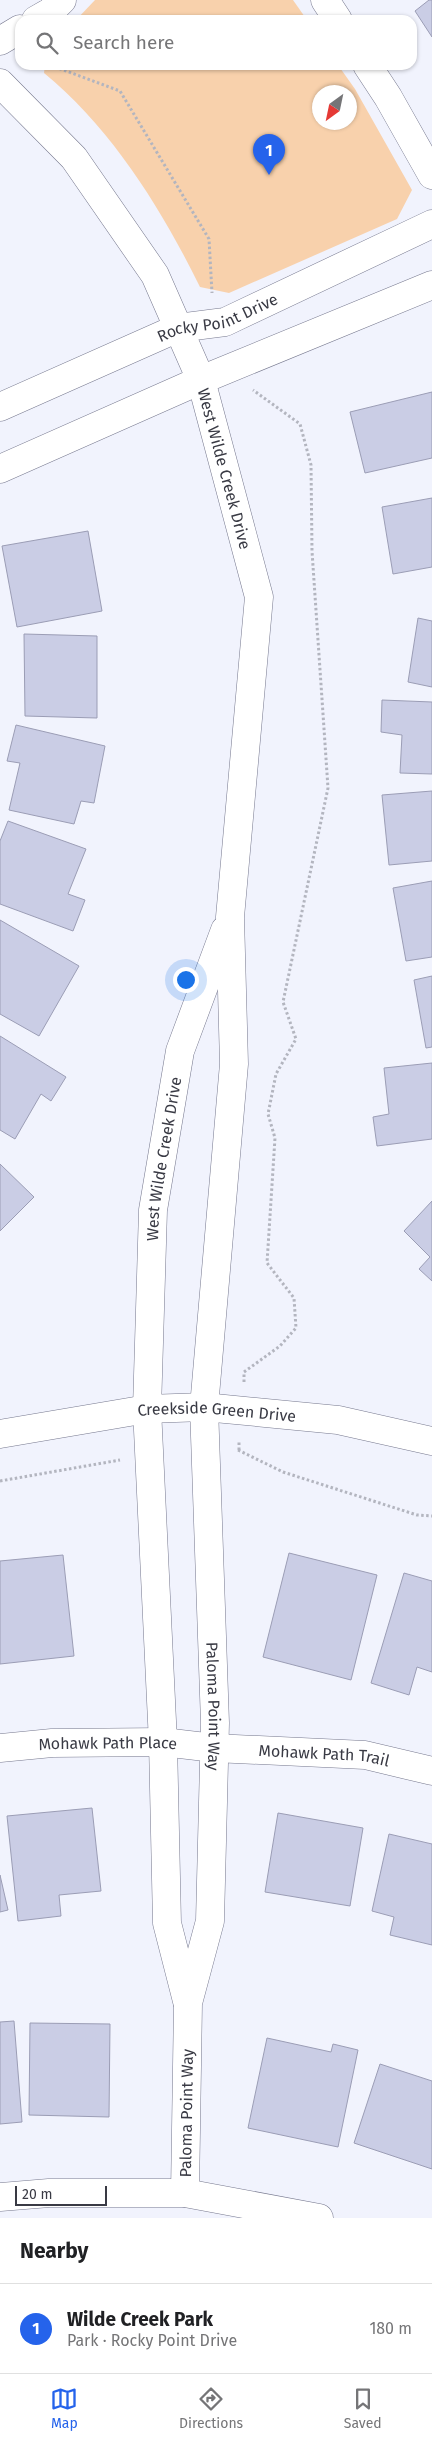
<!DOCTYPE html>
<meta charset="utf-8">
<style>
body{margin:0;font-family:"Fira Sans",sans-serif;background:#f2f2f2;color:#202124}
.compass{position:absolute;left:312px;top:85px;width:45px;height:45px;border-radius:50%;background:#fff;box-shadow:0 1px 4px #0004;rotate:213deg}
.scale{position:absolute;left:15px;bottom:12px;width:92px;box-sizing:border-box;padding-left:5px;border:2px solid #393a44;border-top:0;font-size:14px;line-height:18px;white-space:nowrap;color:#393a44;-webkit-text-stroke:4px #fff;paint-order:stroke}
.you{position:absolute;left:185px;top:979px;width:18px;height:18px;margin:-12px;border:4px solid #fff;border-radius:50%;background:#1a73e8;box-shadow:0 0 0 8px #1a73e833}
.badge{display:grid;place-items:center;width:32px;height:32px;border-radius:50%;background:#2563eb;color:#fff;font-size:16px;font-weight:700}
.pin{position:absolute;translate:-50% -41px;filter:drop-shadow(0 1px 2px #0008)}
.pin::after{content:'';position:absolute;top:26px;width:18px;height:15px;background:inherit;clip-path:polygon(0 0,100% 0,50% 100%)}
.list{margin:0;padding:0;list-style:none}
h2{display:flex;justify-content:space-between;align-items:center;height:65px;margin:0;padding:0 20px;font-size:21px}
h2 small{font-size:16px;font-weight:400;color:#757577}
.list li{display:grid;grid-template-columns:32px 1fr auto;gap:15px;align-items:center;box-sizing:border-box;height:90px;padding:0 20px;border-top:1px solid #e0e0e0}
.list b{display:block;font-size:19px;white-space:nowrap}
.list p{margin:0;font-size:16px;white-space:nowrap;color:#757577}
.list em{font-size:16px;font-style:normal;color:#757577}
.icon{flex:none;width:28px;height:28px;fill:none;stroke:currentColor;stroke-width:2;stroke-linecap:round;stroke-linejoin:round}
.map{position:relative;flex:none;width:432px;height:2218px;overflow:hidden}
.search{position:absolute;background:#fff;box-shadow:0 1px 4px #0004;left:15px;right:15px;top:15px;height:55px;display:flex;align-items:center;gap:12px;box-sizing:border-box;padding:0 18px;border-radius:15px;color:#757577;font-size:19px}
.sheet{height:155px;background:#fff}
nav{display:flex;justify-content:space-around;align-items:center;box-sizing:border-box;height:70px;border-top:1px solid #e0e0e0;background:#fff;font-size:14px;color:#757577}
nav a{display:grid;justify-items:center;gap:2px}
nav .on{color:#2563eb}
.map>svg:first-child{display:block}
.green{fill:#f8d1ac;fill-rule:evenodd}
.building{fill:#cacde5;stroke:#9b9db5}
.lines{fill:none;stroke-linecap:round;stroke-linejoin:round}
.minor-casing{stroke:#76788e;stroke-width:29}
.major-casing{stroke:#76788e;stroke-width:29}
.path{stroke:#b3b5bf;stroke-width:3;stroke-dasharray:2.5 2.5;stroke-linecap:butt}
.minor{stroke:#fff;stroke-width:28}
.major{stroke:#fff;stroke-width:28}
.labels{text-anchor:middle;stroke-width:4;stroke-linejoin:round;paint-order:stroke}
.street-label{font-size:16px;fill:#393a44;stroke:#fff}
</style>
<div class="map">
<svg width="432" height="2218" viewBox="0 0 432 2218">
<rect width="100%" height="100%" fill="#f1f3fd"/>
<g class="green">
<polygon points="95,0 293,0 307,20 76,20"/>
<path d="M45,65h293l17,24 57,101 -15,29 -168,74 -29,-6c-39,-79 -88,-158 -156,-214zM320,92h30v30h-30z"/>
</g>
<g class="building">
<polygon points="429,0 432,0 432,37 415,11"/>
<polygon points="432,392 432,458 365,473 350,412"/>
<polygon points="432,498 432,567 393,574 382,507"/>
<polygon points="88,531 102,611 17,627 2,546"/>
<polygon points="418,618 432,621 432,687 408,682"/>
<polygon points="24,634 97,636 97,718 25,716"/>
<polygon points="382,700 432,702 432,774 400,773 402,735 381,732"/>
<polygon points="16,725 105,746 94,803 81,801 74,824 9,810 20,763 7,761"/>
<polygon points="432,791 432,861 389,865 382,795"/>
<polygon points="8,821 86,849 68,894 85,900 73,931 0,904 0,841"/>
<polygon points="432,881 432,957 406,961 393,888"/>
<polygon points="0,920 79,966 39,1036 0,1014"/>
<polygon points="432,976 432,1047 426,1048 414,980"/>
<polygon points="0,1036 66,1077 51,1101 41,1094 15,1139 0,1130"/>
<polygon points="432,1063 432,1139 377,1146 373,1117 389,1114 384,1068"/>
<polygon points="0,1164 34,1197 0,1231"/>
<polygon points="432,1201 432,1281 419,1269 430,1257 404,1231"/>
<polygon points="289,1553 377,1575 351,1680 263,1657"/>
<polygon points="63,1555 74,1656 0,1664 0,1561"/>
<polygon points="404,1573 432,1581 432,1672 417,1667 409,1695 371,1683"/>
<polygon points="92,1808 101,1891 59,1895 61,1916 18,1921 7,1816"/>
<polygon points="278,1813 363,1828 350,1906 265,1892"/>
<polygon points="389,1834 432,1844 432,1945 390,1935 394,1917 372,1911"/>
<polygon points="0,1875 8,1910 0,1912"/>
<polygon points="14,2021 22,2122 0,2124 0,2022"/>
<polygon points="30,2023 110,2024 109,2117 29,2115"/>
<polygon points="267,2038 331,2052 333,2044 358,2050 338,2147 248,2128"/>
<polygon points="380,2064 432,2081 432,2169 354,2143"/>
</g>
<g class="lines">
<g class="minor-casing">
<g id="minor">
<polyline points="325,0 338,20"/>
<polyline points="36,20 50,12 62,0"/>
<polyline points="0,41 20,29"/>
<polyline points="367,65 388,97 432,175"/>
<path id="s1" d="M0,83l74,75 81,117 46,105 58,217 -29,320 4,147 -30,343 11,316 -5,198 -22,82 -3,190"/>
<path id="s2" d="M0,407l178,-79 47,-6 207,-98"/>
<polyline points="0,469 201,380 432,285"/>
<path id="s3" d="M0,1748l52,-5 111,-1 51,6 151,7 67,16"/>
<path id="s4" d="M187,2001l-20,-78 -4,-181 -16,-333 6,-199 27,-159 45,-121"/>
<polyline points="0,2197 49,2193 185,2193 319,2218"/>
</g>
</g>
<g class="major-casing">
<g id="major">
<path id="s5" d="M0,1434l147,-25 57,-2 134,13 94,21"/>
</g>
</g>
<g class="path">
<polyline points="50,65 120,91 209,239 212,293"/>
<polyline points="244,1382 244,1372 280,1346 296,1328 294,1298 267,1263 275,1138 268,1114 276,1074 296,1039 283,1002 328,788 312,551 311,465 300,424 253,390"/>
<polyline points="238,1450 283,1472 417,1515 432,1516"/>
<polyline points="239,1450 239,1441"/>
<polyline points="0,1481 120,1460"/>
</g>
<use href="#minor" class="minor"/>
<use href="#major" class="major"/>
</g>
<g class="labels">
<g class="street-label">
<text dy="6" stroke="none"><textPath href="#s2" startOffset="236">Rocky Point Drive</textPath></text>
<text dy="6" stroke="none"><textPath href="#s1" startOffset="454">West Wilde Creek Drive</textPath></text>
<text dy="6" stroke="none"><textPath href="#s4" startOffset="846">West Wilde Creek Drive</textPath></text>
<text dy="6" stroke="none"><textPath href="#s5" startOffset="219">Creekside Green Drive</textPath></text>
<text dy="6" stroke="none"><textPath href="#s1" startOffset="1699">Paloma Point Way</textPath></text>
<text dy="6" stroke="none"><textPath href="#s3" startOffset="108">Mohawk Path Place</textPath></text>
<text dy="6" stroke="none"><textPath href="#s3" startOffset="325">Mohawk Path Trail</textPath></text>
<text transform="translate(186 2113) rotate(-89)" y="6">Paloma Point Way</text>
</g>
</g>
</svg>
<svg class="compass" viewBox="-18 -18 36 36"><path d="M0-13l5 13h-10z" fill="#e53935"/><path d="M0 13l5-13h-10z" fill="#757577"/></svg>
<div class="scale">20 m</div>
<div class="you"></div>
<div class="pin badge" style="left:269px;top:175px">1</div>
<div class="search"><svg class="icon" aria-label="search" viewBox="0 0 24 24"><circle cx="10" cy="10" r="6"/><path d="M15 15l6 6"/></svg>Search here</div>
</div>
<section class="sheet">
<h2>Nearby<small></small></h2>
<ul class="list">
<li><span class="badge">1</span><div><b>Wilde Creek Park</b><p>Park · Rocky Point Drive</p></div><em>180 m</em></li>
</ul>
</section>
<nav>
<a class="on"><svg class="icon" aria-label="map" viewBox="0 0 24 24"><path d="M3 6l6-2 6 2 6-2v14l-6 2-6-2-6 2zM9 4v14M15 6v14"/></svg>Map</a>
<a><svg class="icon" aria-label="directions" viewBox="0 0 24 24"><path d="M12 3l9 9-9 9-9-9zM9 14v-3h6M13 9l2 2-2 2"/></svg>Directions</a>
<a><svg class="icon" aria-label="saved" viewBox="0 0 24 24"><path d="M7 4h10v16l-5-4-5 4z"/></svg>Saved</a>
</nav>
